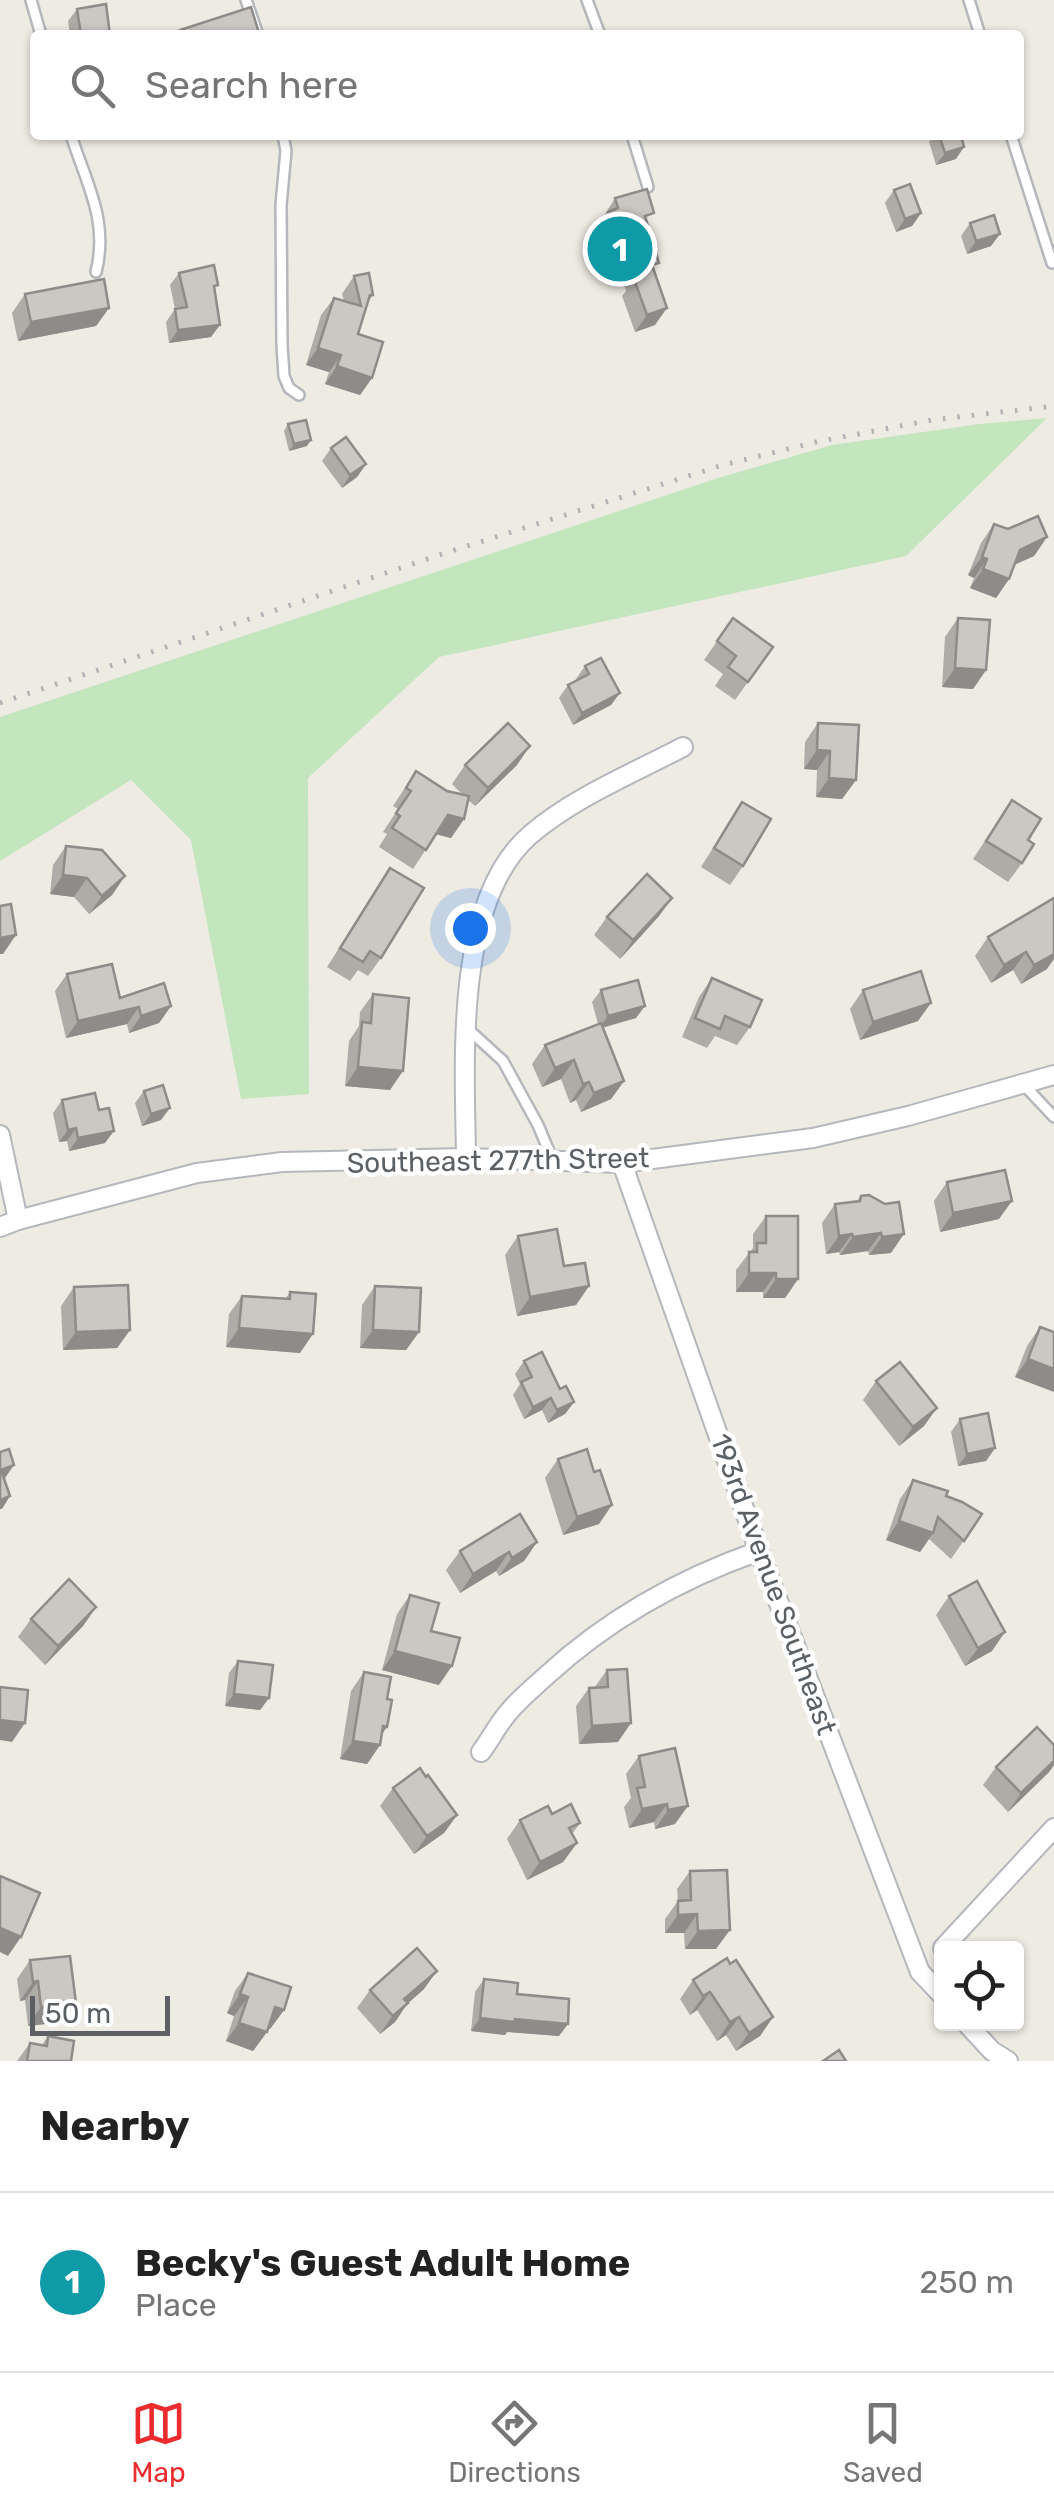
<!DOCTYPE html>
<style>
body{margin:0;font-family:Rubik,sans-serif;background:#f2f2f2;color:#222}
.controls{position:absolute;right:30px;bottom:30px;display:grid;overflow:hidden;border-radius:10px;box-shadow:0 2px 8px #0004}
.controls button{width:90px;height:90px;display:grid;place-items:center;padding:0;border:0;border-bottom:2px solid #e0e0e0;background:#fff;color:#222;font:50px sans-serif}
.scale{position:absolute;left:30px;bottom:25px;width:140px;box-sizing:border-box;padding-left:10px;border:5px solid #5b6064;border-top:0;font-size:28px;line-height:35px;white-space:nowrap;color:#5b6064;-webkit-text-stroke:8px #fff;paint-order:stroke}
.you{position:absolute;left:470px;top:928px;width:35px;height:35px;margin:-25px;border:8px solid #fff;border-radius:50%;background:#1a73e8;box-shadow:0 0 0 15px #1a73e833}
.badge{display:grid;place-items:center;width:65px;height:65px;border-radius:50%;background:#ec2b2e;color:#fff;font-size:32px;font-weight:700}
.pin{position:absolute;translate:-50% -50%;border:5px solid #fff;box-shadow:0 2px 10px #0006}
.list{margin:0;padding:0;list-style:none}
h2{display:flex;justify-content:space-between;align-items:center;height:130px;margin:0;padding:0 40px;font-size:42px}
h2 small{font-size:32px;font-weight:400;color:#767676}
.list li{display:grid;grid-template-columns:65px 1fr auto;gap:30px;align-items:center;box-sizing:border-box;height:180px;padding:0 40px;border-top:2px solid #e0e0e0}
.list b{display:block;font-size:38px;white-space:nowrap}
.list p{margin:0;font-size:32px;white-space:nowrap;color:#767676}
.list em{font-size:32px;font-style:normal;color:#767676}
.icon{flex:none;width:55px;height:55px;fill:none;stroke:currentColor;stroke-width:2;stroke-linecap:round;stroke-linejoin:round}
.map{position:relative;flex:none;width:1054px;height:2061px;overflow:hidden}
.search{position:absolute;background:#fff;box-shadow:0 2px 8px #0004;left:30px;right:30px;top:30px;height:110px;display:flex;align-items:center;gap:25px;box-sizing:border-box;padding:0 35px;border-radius:10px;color:#767676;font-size:38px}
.sheet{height:310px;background:#fff}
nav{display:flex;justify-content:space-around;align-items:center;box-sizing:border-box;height:140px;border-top:2px solid #e0e0e0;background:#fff;font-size:28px;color:#767676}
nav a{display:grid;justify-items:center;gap:5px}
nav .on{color:#ec2b2e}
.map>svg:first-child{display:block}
.green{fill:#c3e6bf}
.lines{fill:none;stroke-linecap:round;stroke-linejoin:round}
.service-casing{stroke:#b4b7bb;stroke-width:14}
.minor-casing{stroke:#b4b7bb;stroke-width:22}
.service{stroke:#fff;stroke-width:9}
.minor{stroke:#fff;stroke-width:18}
.rail{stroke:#b2b3b4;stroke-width:5;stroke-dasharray:2.5 12;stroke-linecap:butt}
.wall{fill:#afaba7}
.shaded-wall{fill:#8e8b88}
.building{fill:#cbc7c2;stroke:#8e8b88;stroke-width:2.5}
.labels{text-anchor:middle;stroke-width:9;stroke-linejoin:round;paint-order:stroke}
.street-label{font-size:28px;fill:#5b6064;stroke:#fff}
</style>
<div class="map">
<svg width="1054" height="2061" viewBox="0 0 1054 2061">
<rect width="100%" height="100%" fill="#eeebe3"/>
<polygon class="green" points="1047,418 906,556 439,657 308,778 309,1094 241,1099 191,840 131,780 0,861 0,717 718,478 832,445 980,424"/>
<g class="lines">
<g class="service-casing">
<g id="service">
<polyline points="31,0 41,35"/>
<polyline points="246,0 258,35"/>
<polyline points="587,0 600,35"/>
<polyline points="969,0 980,35"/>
<path d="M71,135c15,48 38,85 25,137"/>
<polyline points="283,135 286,151 281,205 282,345 284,376 289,388 299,395"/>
<polyline points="632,135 648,187"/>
<polyline points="1011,135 1052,263"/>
<polyline points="469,1030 503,1061 538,1125 553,1161"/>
<polyline points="1023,1084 1054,1117"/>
</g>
</g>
<g class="minor-casing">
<g id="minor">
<polyline points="0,1135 18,1220"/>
<path d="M466,1158c-1,-93 -13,-256 64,-323 43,-37 103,-62 153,-88"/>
<polyline points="622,1163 759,1551 920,1972 942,1995"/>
<polyline points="0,1227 18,1220 197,1173 282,1162 466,1158 622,1163 813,1138 908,1116 1054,1075"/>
<path d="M481,1752c9,-12 16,-26 26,-38 11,-14 26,-26 39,-38 63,-58 133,-97 213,-125"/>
<polyline points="943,1948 1054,1828"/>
<polyline points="967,2024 992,2051 1008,2061"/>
</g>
</g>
<use href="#service" class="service"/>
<use href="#minor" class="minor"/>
<polyline class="rail" points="0,703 445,553 723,465 816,442 932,420 1054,406"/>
</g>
<g class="wall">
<polygon points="77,9 110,35 70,35 68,21"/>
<polygon points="934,135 961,135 956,159 936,165 929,142"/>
<polygon points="894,190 921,213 912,226 896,232 885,203"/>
<polygon points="615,198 647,223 654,270 655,325 635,332 622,296 626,291 619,265 607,268 596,229"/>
<polygon points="970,223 991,246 967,254 961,236"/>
<polygon points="179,273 215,290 211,337 169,343 166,322 175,309 170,285"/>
<polygon points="354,276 373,295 368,302 358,334 372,378 360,395 325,384 329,372 306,365 321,315 334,298 344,301 342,294"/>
<polygon points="25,294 109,308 96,326 18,341 12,313"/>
<polygon points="288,424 307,446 289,451 284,431"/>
<polygon points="331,448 366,464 357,477 342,488 322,461"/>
<polygon points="994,524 1008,529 1047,537 1034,556 1014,565 1009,579 996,598 970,588 974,578 968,575 981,543"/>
<polygon points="733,618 773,647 735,700 715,686 723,674 704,660"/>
<polygon points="958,618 986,670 973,689 942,687 945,637"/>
<polygon points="585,666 611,705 573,725 559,698 568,685 577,680 576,679"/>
<polygon points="818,723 856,780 842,799 816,797 817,770 804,769 805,742"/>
<polygon points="465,765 517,765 475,806 468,800 464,819 451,838 436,834 413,869 379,847 387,834 383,832 398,809 393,806 416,771 447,791 463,795 452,784"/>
<polygon points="1012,800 1028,840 1022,863 1008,882 973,859"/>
<polygon points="742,802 743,866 730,885 701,867"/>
<polygon points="66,846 125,876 112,895 89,914 74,897 50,894 53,865"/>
<polygon points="390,868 381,958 368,976 358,970 350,981 327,967"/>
<polygon points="672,898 659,916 620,959 594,935 607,917"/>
<polygon points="1054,898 1047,969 1021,984 1013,970 991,983 975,956 988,937"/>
<polygon points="67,974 120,998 171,1006 159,1023 129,1033 127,1024 66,1038 55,991"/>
<polygon points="712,978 750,1027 737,1045 715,1036 707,1048 682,1037 699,997"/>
<polygon points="601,990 636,1018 603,1028 624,1081 611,1099 581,1112 576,1100 570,1103 561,1079 542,1087 532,1064 545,1045 598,1024 592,1002"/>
<polygon points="863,990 918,1021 860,1040 850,1009"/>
<polygon points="373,994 390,1090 345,1086 349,1041 359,1026 360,1012"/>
<polygon points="144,1091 161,1120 142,1126 135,1103"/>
<polygon points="62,1100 105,1143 69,1151 67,1141 59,1142 53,1113"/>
<polygon points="947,1182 999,1219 940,1232 934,1201"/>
<polygon points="861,1196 891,1253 869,1255 868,1251 840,1255 839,1252 826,1254 822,1223 835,1204 857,1201"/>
<polygon points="766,1216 798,1279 785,1298 763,1298 763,1292 736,1292 736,1270 753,1248 753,1234"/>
<polygon points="518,1236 564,1266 589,1286 576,1305 517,1316 505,1255"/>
<polygon points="375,1286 419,1332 406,1350 360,1348 362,1305"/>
<polygon points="74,1287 130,1330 117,1348 63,1350 61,1306"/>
<polygon points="290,1292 300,1353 226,1347 229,1314 242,1296 286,1298"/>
<polygon points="1040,1327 1054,1332 1015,1377 1027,1346"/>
<polygon points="524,1361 560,1389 574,1402 565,1414 548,1423 542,1410 524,1419 513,1395 520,1384 515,1374"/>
<polygon points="876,1381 924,1426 899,1446 863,1400"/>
<polygon points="960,1419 995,1448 986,1461 958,1466 951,1432"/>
<polygon points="558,1459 594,1472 599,1524 563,1535 545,1478"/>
<polygon points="913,1480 982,1514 951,1559 929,1539 920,1552 886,1540 900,1499"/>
<polygon points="537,1542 524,1561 499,1576 496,1571 460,1593 446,1570 460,1551"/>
<polygon points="410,1595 439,1685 382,1670 397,1614"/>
<polygon points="949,1596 992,1651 965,1666 936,1615"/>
<polygon points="96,1607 83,1626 45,1665 18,1637 31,1619"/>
<polygon points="238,1661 269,1698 260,1710 225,1706 229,1673"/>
<polygon points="607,1670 618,1742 579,1744 576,1706 589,1688 594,1688"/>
<polygon points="364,1672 381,1735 380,1745 367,1764 340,1759 351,1691"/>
<polygon points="1054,1745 1054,1765 1049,1772 1008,1812 983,1785 996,1767"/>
<polygon points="675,1748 675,1824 655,1829 654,1822 629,1828 624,1807 631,1798 626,1774 639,1756"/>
<polygon points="393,1788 457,1815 444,1833 414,1854 380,1806"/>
<polygon points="552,1814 580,1823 572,1834 577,1843 563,1862 527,1880 507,1839 520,1820"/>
<polygon points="690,1871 716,1949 685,1949 684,1933 665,1933 665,1919 678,1901 677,1889"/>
<polygon points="30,1960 63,2022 28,2026 25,2000 20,2001 17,1979"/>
<polygon points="248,1973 284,2010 270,2029 268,2028 253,2051 226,2041 234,2016 227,2013 235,1991"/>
<polygon points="484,1979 517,1994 559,2036 507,2032 505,2035 471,2031 475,1992"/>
<polygon points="693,1980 773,2017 760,2036 736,2051 726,2035 717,2041 697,2010 690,2015 680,1999"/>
<polygon points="424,1989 407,2004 395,2022 380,2034 357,2008 370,1990"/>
<polygon points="48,2036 71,2061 17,2061 30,2043 42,2045"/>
</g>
<g class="shaded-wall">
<polygon points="964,147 956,159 936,165 945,153"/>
<polygon points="921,213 912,226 896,232 905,219"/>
<polygon points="1000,234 991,246 967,254 976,241"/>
<polygon points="631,248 619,265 607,268 619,251"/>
<polygon points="109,308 96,326 18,341 31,322"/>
<polygon points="667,308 655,325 635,332 647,315"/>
<polygon points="220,325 211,337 169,343 178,330"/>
<polygon points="318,348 341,355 329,372 306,365"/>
<polygon points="337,366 372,378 360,395 325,384"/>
<polygon points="311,440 307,446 289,451 294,444"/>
<polygon points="366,464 357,477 342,488 350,475"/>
<polygon points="1047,537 1034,556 1007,568 1020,550"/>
<polygon points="982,557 987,559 974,578 968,575"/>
<polygon points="983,569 1009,579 996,598 970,588"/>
<polygon points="955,668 986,670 973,689 942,687"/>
<polygon points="620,693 611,705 573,725 582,713"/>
<polygon points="530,746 517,765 475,806 488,788"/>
<polygon points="817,750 830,751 817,770 804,769"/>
<polygon points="829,778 856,780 842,799 816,797"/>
<polygon points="448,815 464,819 451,838 435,834"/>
<polygon points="63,875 87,878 74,897 50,894"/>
<polygon points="125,876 112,895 89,914 102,896"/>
<polygon points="672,898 659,916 620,959 633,940"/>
<polygon points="16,935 3,954 0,954 0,938"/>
<polygon points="1054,946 1054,959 1047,969 1021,984 1034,965"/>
<polygon points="1026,952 1013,970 991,983 1004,965"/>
<polygon points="931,1003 918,1021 860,1040 873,1022"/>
<polygon points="171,1006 159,1023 129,1033 141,1016"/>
<polygon points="645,1006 636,1018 599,1028 608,1016"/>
<polygon points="139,1007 127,1024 66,1038 78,1021"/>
<polygon points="574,1060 561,1079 542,1087 555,1068"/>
<polygon points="358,1067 403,1071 390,1090 345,1086"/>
<polygon points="624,1081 611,1099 581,1112 594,1093"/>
<polygon points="589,1082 576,1100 570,1103 583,1084"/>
<polygon points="170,1108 161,1120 142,1126 151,1114"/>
<polygon points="76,1128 67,1141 59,1142 68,1130"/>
<polygon points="114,1131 105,1143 69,1151 78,1138"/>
<polygon points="1012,1201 999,1219 940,1232 953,1213"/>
<polygon points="881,1233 868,1251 840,1255 853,1237"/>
<polygon points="852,1234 839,1252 826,1254 839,1236"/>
<polygon points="904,1234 891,1253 869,1255 882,1237"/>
<polygon points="749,1273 776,1273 763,1292 736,1292"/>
<polygon points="776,1279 798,1279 785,1298 763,1298"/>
<polygon points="589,1286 576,1305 517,1316 530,1297"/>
<polygon points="239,1328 313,1334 300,1353 226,1347"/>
<polygon points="130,1330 117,1348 63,1350 76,1332"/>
<polygon points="373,1330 419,1332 406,1350 360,1348"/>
<polygon points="1028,1359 1054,1369 1054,1392 1015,1377"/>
<polygon points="551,1398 542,1410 524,1419 533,1407"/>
<polygon points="574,1402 565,1414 548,1423 557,1410"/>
<polygon points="937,1408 924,1426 899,1446 913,1427"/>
<polygon points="995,1448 986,1461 958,1466 967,1454"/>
<polygon points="14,1465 5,1478 0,1480 1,1470"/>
<polygon points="10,1496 2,1509 0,1509 0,1500"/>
<polygon points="612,1505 599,1524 563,1535 577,1517"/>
<polygon points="899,1521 933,1533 920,1552 886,1540"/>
<polygon points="537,1542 524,1561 499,1576 512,1558"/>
<polygon points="509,1552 496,1571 460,1593 473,1574"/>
<polygon points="96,1607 83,1626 45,1665 58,1646"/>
<polygon points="1005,1632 992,1651 965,1666 978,1648"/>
<polygon points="395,1651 452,1666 439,1685 382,1670"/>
<polygon points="234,1694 269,1698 260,1710 225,1706"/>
<polygon points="0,1720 25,1723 12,1742 0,1740"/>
<polygon points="631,1723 618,1742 579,1744 592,1726"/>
<polygon points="383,1726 387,1727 375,1744 380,1745 367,1764 340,1759 353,1741"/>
<polygon points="1054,1761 1054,1765 1049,1772 1008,1812 1021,1793"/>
<polygon points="667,1804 654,1822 629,1828 642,1809"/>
<polygon points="688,1806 675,1824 655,1829 668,1810"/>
<polygon points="457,1815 444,1833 414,1854 427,1836"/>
<polygon points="577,1843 563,1862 527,1880 540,1862"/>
<polygon points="697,1914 684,1933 665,1933 678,1915"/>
<polygon points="0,1928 21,1937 8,1956 0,1952"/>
<polygon points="730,1930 716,1949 685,1949 698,1931"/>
<polygon points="437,1971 424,1989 407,2004 395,2022 380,2034 404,1999"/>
<polygon points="38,1981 25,2000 20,2001 33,1982"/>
<polygon points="710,1992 697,2010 690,2015 703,1996"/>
<polygon points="240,1994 248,1997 234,2016 227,2013"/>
<polygon points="76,2003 63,2022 28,2026 41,2007"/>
<polygon points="275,2007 284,2010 270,2029 262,2026"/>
<polygon points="739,2017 726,2035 717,2041 730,2022"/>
<polygon points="773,2017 760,2036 736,2051 749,2033"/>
<polygon points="480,2018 515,2019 568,2024 559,2036 507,2032 505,2035 471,2031"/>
<polygon points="239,2023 267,2032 253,2051 226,2041"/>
</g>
<g class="building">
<polygon points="106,4 110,35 81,35 77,9"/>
<polygon points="251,7 259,33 251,35 182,35 180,30"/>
<polygon points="939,135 961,135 964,147 945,153"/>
<polygon points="910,184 921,213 905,219 894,190"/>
<polygon points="647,189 654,213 645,216 659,263 652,265 667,308 647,315 634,279 639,277 631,248 619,251 608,212 618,208 615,198"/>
<polygon points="994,215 1000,234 976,241 970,223"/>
<polygon points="214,265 218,285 214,286 220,325 178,330 175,309 187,307 179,273"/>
<polygon points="369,273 373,295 370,295 358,334 383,342 372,378 337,366 341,355 318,348 334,298 361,306 354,276"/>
<polygon points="104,279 109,308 31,322 25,294"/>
<polygon points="306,420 311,440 294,444 288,424"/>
<polygon points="346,437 366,464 350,475 331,448"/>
<polygon points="1038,516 1047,537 1020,550 1009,579 983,569 987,559 982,557 994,524 1008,529"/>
<polygon points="733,618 773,647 748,682 728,667 736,656 717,641"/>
<polygon points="958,618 990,620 986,670 955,668"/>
<polygon points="601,658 620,693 582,713 568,685 589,674 585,666"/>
<polygon points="508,723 530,746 488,788 465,765"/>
<polygon points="818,723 859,725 856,780 829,778 830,751 817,750"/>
<polygon points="416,771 447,791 469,796 464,819 448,815 426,850 392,828 400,816 396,813 411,791 406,788"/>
<polygon points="1012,800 1041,819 1028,840 1034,844 1022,863 986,841"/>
<polygon points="742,802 771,819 743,866 714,848"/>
<polygon points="66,846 102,850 125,876 102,896 87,878 63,875"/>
<polygon points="390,868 424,888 381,958 370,951 363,962 340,948"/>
<polygon points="647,874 672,898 633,940 607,917"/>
<polygon points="1054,898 1054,954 1034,965 1026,952 1004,965 988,937"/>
<polygon points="11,904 16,935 0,938 0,906"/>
<polygon points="112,964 120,998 164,983 171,1006 141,1016 139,1007 78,1021 67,974"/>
<polygon points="921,971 931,1003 873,1022 863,990"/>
<polygon points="712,978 762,1000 750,1027 725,1016 720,1029 695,1018"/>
<polygon points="638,980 645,1006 608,1016 601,990"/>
<polygon points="373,994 409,998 403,1071 358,1067 362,1022 371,1023"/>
<polygon points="601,1023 624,1081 594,1093 589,1082 583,1084 574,1060 555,1068 545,1045"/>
<polygon points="163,1085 170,1108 151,1114 144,1091"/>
<polygon points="95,1093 99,1110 109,1108 114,1131 78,1138 76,1128 68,1130 62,1100"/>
<polygon points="1005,1170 1012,1201 953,1213 947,1182"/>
<polygon points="869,1195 885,1204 899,1202 904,1234 882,1237 881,1233 853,1237 852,1234 839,1236 835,1204 860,1201 861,1196"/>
<polygon points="766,1216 798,1216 798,1279 776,1279 776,1273 749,1273 749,1252 757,1252 757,1243 766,1243"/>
<polygon points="557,1229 564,1266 585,1263 589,1286 530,1297 518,1236"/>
<polygon points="128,1285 130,1330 76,1332 74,1287"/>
<polygon points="375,1286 421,1288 419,1332 373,1330"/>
<polygon points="290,1292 316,1294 313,1334 239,1328 242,1296 290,1299"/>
<polygon points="1040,1327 1054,1332 1054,1369 1028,1359"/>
<polygon points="542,1352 560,1389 566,1386 574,1402 557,1410 551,1398 533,1407 521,1382 532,1377 524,1361"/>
<polygon points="900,1362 937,1408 913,1427 876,1381"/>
<polygon points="988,1413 995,1448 967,1454 960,1419"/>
<polygon points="9,1449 14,1465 1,1470 10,1496 0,1500 0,1452"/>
<polygon points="587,1449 594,1472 600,1470 612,1505 577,1517 558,1459"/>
<polygon points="913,1480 948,1491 946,1496 962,1502 982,1514 964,1541 938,1517 933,1533 899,1521"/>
<polygon points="520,1514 537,1542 512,1558 509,1552 473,1574 460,1551"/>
<polygon points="69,1579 96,1607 58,1646 31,1619"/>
<polygon points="977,1581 1005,1632 978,1648 949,1596"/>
<polygon points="410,1595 439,1603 431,1631 460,1638 452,1666 395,1651"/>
<polygon points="238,1661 273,1665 269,1698 234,1694"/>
<polygon points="627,1669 631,1723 592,1726 589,1688 608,1687 607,1670"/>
<polygon points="364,1672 391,1677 387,1699 392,1700 387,1727 383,1726 380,1745 353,1741"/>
<polygon points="0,1687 28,1690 25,1723 0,1720"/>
<polygon points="1037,1727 1054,1745 1054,1761 1021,1793 996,1767"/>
<polygon points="675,1748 688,1806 668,1810 667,1804 642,1809 637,1788 645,1787 639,1756"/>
<polygon points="420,1768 426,1777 428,1775 457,1815 427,1836 393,1788"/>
<polygon points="571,1804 580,1823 569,1828 577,1843 540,1862 520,1820 548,1806 552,1814"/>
<polygon points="727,1870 730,1930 698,1931 697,1914 678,1915 678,1901 691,1900 690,1871"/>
<polygon points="0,1876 40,1893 21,1937 0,1928"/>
<polygon points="417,1948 437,1971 404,1999 408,2003 393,2016 370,1990"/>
<polygon points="70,1956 76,2003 41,2007 38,1981 33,1982 30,1960"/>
<polygon points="727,1958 730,1964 736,1960 773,2017 749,2033 739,2017 730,2022 710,1992 703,1996 693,1980"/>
<polygon points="248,1973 291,1987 284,2010 275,2007 267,2032 239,2023 248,1997 240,1994"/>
<polygon points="484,1979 518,1983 517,1994 569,1999 568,2024 515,2019 514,2022 480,2018"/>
<polygon points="48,2036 74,2041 71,2061 27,2061 30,2043 47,2046"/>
<polygon points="839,2050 846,2061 823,2061"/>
</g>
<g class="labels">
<g class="street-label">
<text transform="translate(498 1160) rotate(-1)" y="10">Southeast 277th Street</text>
<text transform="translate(774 1584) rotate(70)" y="10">193rd Avenue Southeast</text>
</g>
</g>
</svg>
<div class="controls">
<button><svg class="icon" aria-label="locate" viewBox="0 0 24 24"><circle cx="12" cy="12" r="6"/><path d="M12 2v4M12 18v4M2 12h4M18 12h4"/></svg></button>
</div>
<div class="scale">50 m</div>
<div class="you"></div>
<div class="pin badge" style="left:620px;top:249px;background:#0f9aa8">1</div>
<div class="search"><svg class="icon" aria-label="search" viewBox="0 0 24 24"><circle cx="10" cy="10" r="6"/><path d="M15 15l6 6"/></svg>Search here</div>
</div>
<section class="sheet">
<h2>Nearby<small></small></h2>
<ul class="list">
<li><span class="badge" style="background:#0f9aa8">1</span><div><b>Becky's Guest Adult Home</b><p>Place</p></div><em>250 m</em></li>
</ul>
</section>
<nav>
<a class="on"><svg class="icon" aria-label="map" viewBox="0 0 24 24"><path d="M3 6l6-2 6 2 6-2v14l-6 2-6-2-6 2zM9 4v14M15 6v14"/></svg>Map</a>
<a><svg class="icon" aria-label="directions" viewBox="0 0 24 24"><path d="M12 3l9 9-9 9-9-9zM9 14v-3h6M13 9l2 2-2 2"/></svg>Directions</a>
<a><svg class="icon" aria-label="saved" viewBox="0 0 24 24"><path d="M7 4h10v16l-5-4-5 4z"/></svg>Saved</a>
</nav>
